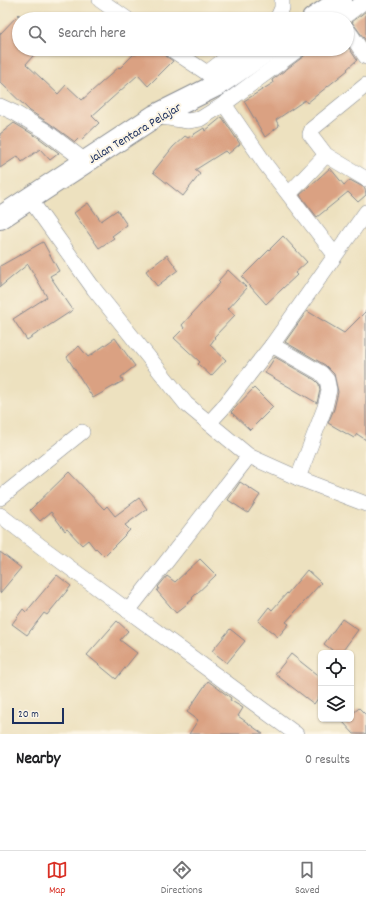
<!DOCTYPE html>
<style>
body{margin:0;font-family:Dekko,sans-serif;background:#f2f2f2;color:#202124}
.controls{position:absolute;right:12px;bottom:12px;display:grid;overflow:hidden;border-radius:6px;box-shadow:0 1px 3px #0004}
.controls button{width:36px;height:36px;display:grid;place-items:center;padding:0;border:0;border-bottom:1px solid #e0e0e0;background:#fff;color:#202124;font:20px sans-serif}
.scale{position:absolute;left:12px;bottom:10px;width:52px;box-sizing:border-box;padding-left:4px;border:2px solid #1b2f5e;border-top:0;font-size:11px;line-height:14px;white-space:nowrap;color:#1b2f5e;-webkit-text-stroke:3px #fcf5e5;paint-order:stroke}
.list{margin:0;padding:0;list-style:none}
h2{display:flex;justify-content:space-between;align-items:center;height:52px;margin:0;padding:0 16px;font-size:17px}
h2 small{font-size:13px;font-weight:400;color:#757577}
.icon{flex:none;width:22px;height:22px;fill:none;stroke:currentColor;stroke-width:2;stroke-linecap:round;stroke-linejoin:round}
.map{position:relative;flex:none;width:366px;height:734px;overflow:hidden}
.search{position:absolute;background:#fff;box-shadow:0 1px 3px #0004;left:12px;right:12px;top:12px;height:44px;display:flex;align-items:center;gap:10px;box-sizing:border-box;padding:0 14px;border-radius:22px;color:#757577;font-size:15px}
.sheet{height:116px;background:#fff}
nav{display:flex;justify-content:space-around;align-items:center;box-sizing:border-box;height:56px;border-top:1px solid #e0e0e0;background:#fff;font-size:11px;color:#757577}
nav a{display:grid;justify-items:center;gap:2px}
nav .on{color:#d93025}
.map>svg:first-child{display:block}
.building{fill:#daa182}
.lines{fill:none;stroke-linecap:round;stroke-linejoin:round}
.minor-casing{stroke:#84888e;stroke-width:16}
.primary-casing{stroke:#84888e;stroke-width:24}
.minor{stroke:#fff;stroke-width:15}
.primary{stroke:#fff;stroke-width:22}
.labels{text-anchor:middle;stroke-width:4;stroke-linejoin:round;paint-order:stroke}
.street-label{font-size:13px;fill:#1b2f5e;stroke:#fcf5e5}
</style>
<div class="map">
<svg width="366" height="734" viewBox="0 0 366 734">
<rect width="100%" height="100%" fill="#fcf5e5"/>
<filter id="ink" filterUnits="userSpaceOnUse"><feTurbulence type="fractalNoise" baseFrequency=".025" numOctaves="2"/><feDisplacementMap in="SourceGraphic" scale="8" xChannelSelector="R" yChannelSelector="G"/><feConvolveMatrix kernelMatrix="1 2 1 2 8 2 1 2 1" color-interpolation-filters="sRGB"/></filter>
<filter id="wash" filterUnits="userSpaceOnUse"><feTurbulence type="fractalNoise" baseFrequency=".012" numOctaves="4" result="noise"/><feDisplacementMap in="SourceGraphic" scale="16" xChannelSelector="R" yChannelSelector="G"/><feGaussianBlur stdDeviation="0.9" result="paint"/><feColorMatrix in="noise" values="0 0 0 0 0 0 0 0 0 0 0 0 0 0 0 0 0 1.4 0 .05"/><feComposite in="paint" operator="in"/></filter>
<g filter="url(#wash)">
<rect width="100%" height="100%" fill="#ede1bf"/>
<g id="blocks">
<g class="building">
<polygon points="366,11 366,41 352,22"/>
<polygon points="19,14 19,49 39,49 26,64 58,94 66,85 82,100 119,67 120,68 134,54 135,55 142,49 162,49 166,56 173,61 148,86 138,75 92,116 99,123 81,140 79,138 75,142 49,123 30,111 0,82 0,34"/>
<polygon points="347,45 357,60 347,69 348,70 307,103 305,100 276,120 279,126 265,137 244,101 273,83 272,80 304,56 311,49 347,49"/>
<polygon points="222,117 240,144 228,154 225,151 195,170 200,174 183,196 153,172 173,147 185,136 188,138 204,128 205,131"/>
<polygon points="14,123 39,138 59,153 50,160 40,149 22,162 18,156 0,168 0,134"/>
<polygon points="330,168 344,185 350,180 365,188 366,195 358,202 348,192 317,217 300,195"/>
<polygon points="88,203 101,221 117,210 127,225 112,236 114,238 99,248 74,213"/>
<polygon points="283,236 307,262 295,273 297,275 266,304 242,277"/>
<polygon points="43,242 59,271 50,276 73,310 27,340 13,319 47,297 28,264 0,287 0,266"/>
<polygon points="167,255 178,270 157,286 146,271"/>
<polygon points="228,270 247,288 228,309 235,315 214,337 215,338 210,345 226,360 211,376 198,364 200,362 174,338 184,328 182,325 220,283 218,281"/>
<polygon points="307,311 344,333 366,311 366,440 357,434 354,438 328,423 334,409 338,392 334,374 325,365 285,342"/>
<polygon points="115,338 135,366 121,377 123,381 93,398 67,357 79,346 88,357"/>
<polygon points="275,357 315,380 319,384 320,390 317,403 265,373"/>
<polygon points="254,388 273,407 250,430 231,412"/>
<polygon points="69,472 104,509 107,506 115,516 139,498 147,509 125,525 130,530 104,556 96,548 95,549 88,540 82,545 67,529 65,531 51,512 40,521 30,510"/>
<polygon points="240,482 260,495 248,513 228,500"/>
<polygon points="0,552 21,568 0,593"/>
<polygon points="200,559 216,575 192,598 193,599 176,613 157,591 159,588 158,587 167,576 175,582"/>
<polygon points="307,570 321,583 286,622 289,624 278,637 258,621 269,607 272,610 287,593 287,594"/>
<polygon points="57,575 71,586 47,615 44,613 27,635 12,624 23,609 26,612"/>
<polygon points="342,619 358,630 341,653 336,653 324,644"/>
<polygon points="117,621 128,631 120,640 137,653 116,679 87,655"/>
<polygon points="230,629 245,641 227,663 212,651"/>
<polygon points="291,654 321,678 321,694 314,704 275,674"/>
<polygon points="208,681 231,698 230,700 243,708 238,716 263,734 189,734 198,720 187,712"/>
<polygon points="359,708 366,715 366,734 354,734 343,722 346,719 351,719 351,715"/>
</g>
</g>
</g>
<g filter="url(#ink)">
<use href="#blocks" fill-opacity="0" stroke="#84888e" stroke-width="1"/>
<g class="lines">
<g class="minor-casing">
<g id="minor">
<polyline points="100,0 127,19"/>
<polyline points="277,19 282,8 282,0"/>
<polyline points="341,19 366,0"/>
<polyline points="347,29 366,57"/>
<polyline points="171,49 207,73 217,85"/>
<polyline points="207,73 238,49"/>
<polyline points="366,85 312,129 310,134 326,155 366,179"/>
<polyline points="224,104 266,165 335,255"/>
<polyline points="0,106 15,113 44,130 85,161"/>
<polyline points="155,116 188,121 200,119 224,104 299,49"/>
<polyline points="289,194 326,155"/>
<polyline points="29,198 94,289 186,404 249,456 298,478 366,504"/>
<polyline points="272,345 321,373 327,380 329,390 325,407 298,478"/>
<polyline points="209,423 222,409 272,345 366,212"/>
<polyline points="0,498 82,432"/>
<polyline points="0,515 43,548 296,734"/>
<polyline points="128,611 249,456"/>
</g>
</g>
<g class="primary-casing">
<g id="primary">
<polyline points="313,19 341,0"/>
<polyline points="0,218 155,116 217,85 269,49"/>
</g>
</g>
<use href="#minor" class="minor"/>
<use href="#primary" class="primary"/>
</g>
</g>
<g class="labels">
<g class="street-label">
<text transform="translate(134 132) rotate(-31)" y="5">Jalan Tentara Pelajar</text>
</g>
</g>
</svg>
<div class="controls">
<button><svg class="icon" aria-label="locate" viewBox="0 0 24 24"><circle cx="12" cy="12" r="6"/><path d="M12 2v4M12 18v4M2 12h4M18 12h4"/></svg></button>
<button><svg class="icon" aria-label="layers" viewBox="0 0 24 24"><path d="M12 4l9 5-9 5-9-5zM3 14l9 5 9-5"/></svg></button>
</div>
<div class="scale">20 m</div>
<div class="search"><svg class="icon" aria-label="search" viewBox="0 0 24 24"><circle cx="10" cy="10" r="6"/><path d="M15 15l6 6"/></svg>Search here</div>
</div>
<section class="sheet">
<h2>Nearby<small>0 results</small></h2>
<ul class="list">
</ul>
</section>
<nav>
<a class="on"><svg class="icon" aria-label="map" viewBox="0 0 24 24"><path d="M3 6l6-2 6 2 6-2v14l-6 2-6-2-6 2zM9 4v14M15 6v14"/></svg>Map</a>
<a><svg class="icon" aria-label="directions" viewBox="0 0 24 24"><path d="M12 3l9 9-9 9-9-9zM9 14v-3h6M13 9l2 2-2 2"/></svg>Directions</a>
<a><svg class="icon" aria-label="saved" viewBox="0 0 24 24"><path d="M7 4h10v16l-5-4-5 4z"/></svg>Saved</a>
</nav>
